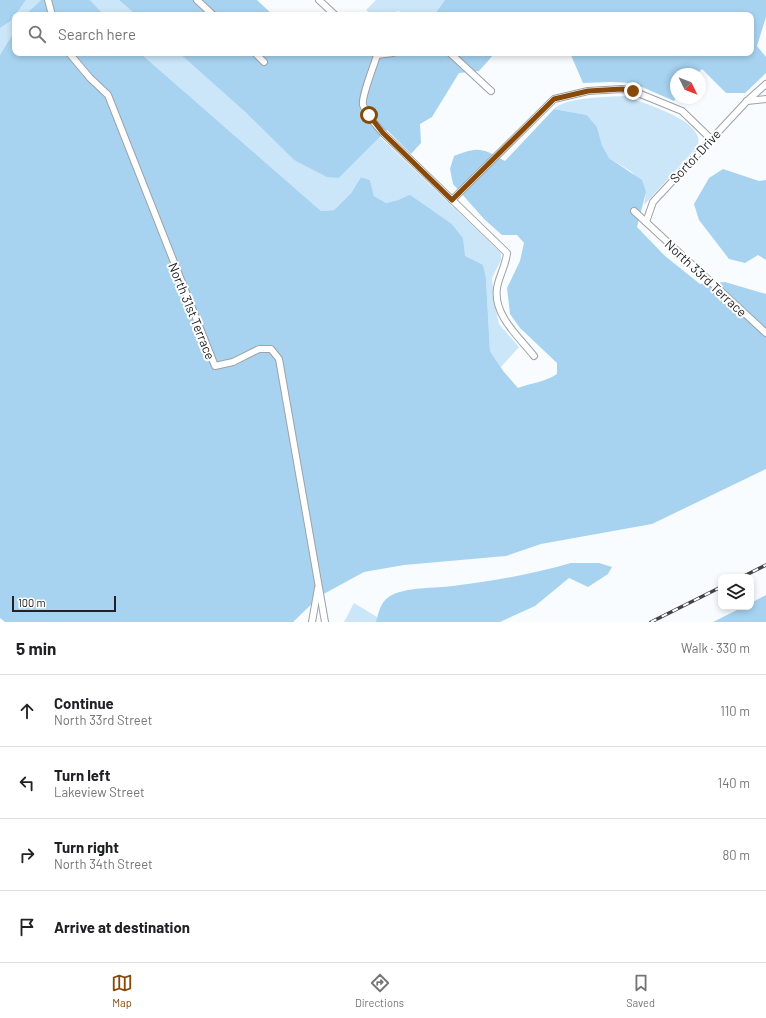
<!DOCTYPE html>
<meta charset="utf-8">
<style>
body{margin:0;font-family:Barlow,sans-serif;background:#f2f2f2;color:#202124}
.controls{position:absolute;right:12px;bottom:12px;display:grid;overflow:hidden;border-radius:8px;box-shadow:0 2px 6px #0003}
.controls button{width:36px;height:36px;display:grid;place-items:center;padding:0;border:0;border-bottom:1px solid #e0e0e0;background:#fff;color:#202124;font:20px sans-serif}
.compass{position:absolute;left:670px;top:68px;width:36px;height:36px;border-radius:50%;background:#fff;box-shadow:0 2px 6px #0003;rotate:133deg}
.scale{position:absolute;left:12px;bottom:10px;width:104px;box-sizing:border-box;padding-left:4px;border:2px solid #202224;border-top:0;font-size:11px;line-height:14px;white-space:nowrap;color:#202224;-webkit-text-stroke:3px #fff;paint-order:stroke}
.stop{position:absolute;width:12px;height:12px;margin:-9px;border:3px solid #864908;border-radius:50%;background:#fff}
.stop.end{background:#864908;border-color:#fff;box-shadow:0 1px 4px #0008}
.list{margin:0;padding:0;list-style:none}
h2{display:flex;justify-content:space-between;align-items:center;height:52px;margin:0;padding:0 16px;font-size:17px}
h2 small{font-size:13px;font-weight:400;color:#757577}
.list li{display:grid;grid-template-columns:26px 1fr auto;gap:12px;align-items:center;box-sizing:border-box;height:72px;padding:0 16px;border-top:1px solid #e0e0e0}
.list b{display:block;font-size:15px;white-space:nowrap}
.list p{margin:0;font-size:13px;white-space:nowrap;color:#757577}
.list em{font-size:13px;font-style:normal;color:#757577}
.icon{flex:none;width:22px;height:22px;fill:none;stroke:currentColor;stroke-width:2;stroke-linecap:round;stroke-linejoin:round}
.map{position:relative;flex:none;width:766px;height:622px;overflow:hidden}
.search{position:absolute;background:#fff;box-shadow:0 2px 6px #0003;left:12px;right:12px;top:12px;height:44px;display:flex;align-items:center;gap:10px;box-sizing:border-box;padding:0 14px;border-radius:8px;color:#757577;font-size:15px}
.sheet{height:340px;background:#fff}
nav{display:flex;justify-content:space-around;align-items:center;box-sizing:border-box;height:56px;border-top:1px solid #e0e0e0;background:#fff;font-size:11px;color:#757577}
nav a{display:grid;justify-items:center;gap:2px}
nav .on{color:#864908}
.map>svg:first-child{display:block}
.green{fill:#cbe6f8}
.forest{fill:#a7d3f1}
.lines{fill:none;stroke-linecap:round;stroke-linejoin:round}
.street-casing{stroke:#9da2a6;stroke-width:8}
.street{stroke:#fff;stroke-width:6}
.rail-casing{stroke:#424547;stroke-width:3.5}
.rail{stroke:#fff;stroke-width:2;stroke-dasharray:6;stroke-linecap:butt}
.route{stroke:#864908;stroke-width:5}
.labels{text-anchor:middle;stroke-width:4;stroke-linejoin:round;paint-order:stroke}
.street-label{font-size:13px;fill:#202224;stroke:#fff}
</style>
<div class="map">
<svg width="766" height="622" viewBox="0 0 766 622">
<rect width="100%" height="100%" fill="#f9fcff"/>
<g class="green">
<polygon points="26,0 41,0 25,15 15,15"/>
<polygon points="90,0 119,0 136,15 104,15"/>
<polygon points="376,0 445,0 434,15 415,15 397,11 394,15 373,15 366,10"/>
<polygon points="15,15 15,30 0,55 0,28 11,21"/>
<polygon points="140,53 179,53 244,111 294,160 339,178 380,137 501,253 501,260 492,278 494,301 499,324 519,347 501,367 490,351 486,279 464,256 463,238 452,224 410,196 398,200 386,203 374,196 370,180 361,177 351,193 334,210 321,211"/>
<path d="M625,96c19,8 66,20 73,41 1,3 0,7 0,9l-54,59 2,-13 -14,-20 -23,-14 -7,-13 -5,-18 -10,-12 -33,-6c12,-12 53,-12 71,-13z"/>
<polygon points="354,603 377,617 379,622 344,622"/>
</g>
<g class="forest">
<polygon points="0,0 26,0 11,21 0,28"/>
<polygon points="41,0 90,0 104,15 25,15"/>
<polygon points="119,0 257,0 273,15 136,15"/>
<polygon points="445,0 766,0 766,17 757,46 766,57 766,73 745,93 726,93 702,69 697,74 676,74 676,98 674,101 633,83 610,82 583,83 570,53 751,53 751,15 434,15"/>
<path d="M15,30v23h125l181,158 13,-1 17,-17 10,-16 9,3 4,16 12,7 12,-3 12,-5 42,29 11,14 2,18 18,9 3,14 4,72 14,21 14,16c13,-5 27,-6 39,-14v-11l-37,-35 -10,-14 -3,-26 13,-27 4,-18 -7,-8h-15l-18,-16 -31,-35 -3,-15 4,-13c25,-10 28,-8 51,5l49,-52 33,6 10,12 5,18 7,13 33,22 4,12 -9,35 28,29 35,28 25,-2 41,12v175l-114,55 -111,20 -35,12 -102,9 -40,7 -44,24 -27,26h-288l-5,-4v-563z"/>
<polygon points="179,53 495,53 479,71 459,73 432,117 420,124 421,143 411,154 387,130 339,178 327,177 294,160 244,111"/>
<polygon points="723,169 759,181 766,180 766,260 758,255 745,263 729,259 699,220 694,204 709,178"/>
<path d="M571,563h28l13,4 -4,7 -20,13 -19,-9 -34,28 -35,16h-124c3,-10 4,-20 14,-26 15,-9 46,-8 63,-10 40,-5 80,-12 118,-23z"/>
<polygon points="766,595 766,622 713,622 743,607 751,607 751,603"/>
</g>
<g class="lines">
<g class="street-casing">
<g id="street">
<polyline points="48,0 52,15"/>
<polyline points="197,0 213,15"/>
<polyline points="319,0 335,15"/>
<polyline points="69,53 90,78 108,95 215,366 233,362 259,349 271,349 279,359 325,622"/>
<polyline points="255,53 264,62"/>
<polyline points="450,53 491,91"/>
<path d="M377,55c-3,11 -16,42 -14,50 4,11 13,20 20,28l124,120c-1,12 -8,23 -10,35 -4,27 22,49 37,68"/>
<polyline points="377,55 393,53"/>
<polyline points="747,101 766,99"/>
<polyline points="452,200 554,99 588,91 622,89 633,91 682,111 711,139"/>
<polyline points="634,211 766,333"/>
<polyline points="646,222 653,202 747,101 766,84"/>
<polyline points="312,622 318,588"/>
</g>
</g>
<use href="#street" class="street"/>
<g class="rail-casing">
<g id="rail">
<polyline points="742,577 766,565"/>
<polyline points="651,622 721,587"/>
</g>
</g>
<use href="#rail" class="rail"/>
</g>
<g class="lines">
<polyline class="route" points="369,115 383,133 452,200 554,99 588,91 622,89 633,91"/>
</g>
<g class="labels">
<g class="street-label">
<text transform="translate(695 156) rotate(-47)" y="5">Sortor Drive</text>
<text transform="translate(706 278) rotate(43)" y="5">North 33rd Terrace</text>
<text transform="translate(192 311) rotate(68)" y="5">North 31st Terrace</text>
</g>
</g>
</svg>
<div class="controls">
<button><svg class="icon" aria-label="layers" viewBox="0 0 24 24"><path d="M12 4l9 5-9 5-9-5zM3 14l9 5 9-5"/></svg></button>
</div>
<svg class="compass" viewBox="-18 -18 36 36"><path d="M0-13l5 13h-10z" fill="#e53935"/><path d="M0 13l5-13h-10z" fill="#757577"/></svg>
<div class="scale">100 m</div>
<div class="stop" style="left:369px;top:115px"></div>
<div class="stop end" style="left:633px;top:91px"></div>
<div class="search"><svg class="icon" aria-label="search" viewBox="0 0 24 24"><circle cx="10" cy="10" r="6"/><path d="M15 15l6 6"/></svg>Search here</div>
</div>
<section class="sheet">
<h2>5 min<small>Walk · 330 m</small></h2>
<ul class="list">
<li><svg class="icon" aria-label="ahead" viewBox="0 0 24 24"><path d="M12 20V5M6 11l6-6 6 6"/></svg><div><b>Continue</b><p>North 33rd Street</p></div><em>110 m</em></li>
<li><svg class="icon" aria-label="left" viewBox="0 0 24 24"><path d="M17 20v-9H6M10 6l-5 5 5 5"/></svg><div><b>Turn left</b><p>Lakeview Street</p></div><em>140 m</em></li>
<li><svg class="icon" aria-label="right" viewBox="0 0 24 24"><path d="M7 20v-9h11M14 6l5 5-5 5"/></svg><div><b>Turn right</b><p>North 34th Street</p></div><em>80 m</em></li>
<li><svg class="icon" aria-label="arrive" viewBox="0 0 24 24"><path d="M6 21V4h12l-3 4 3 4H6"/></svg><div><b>Arrive at destination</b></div></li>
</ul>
</section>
<nav>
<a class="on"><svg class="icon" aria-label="map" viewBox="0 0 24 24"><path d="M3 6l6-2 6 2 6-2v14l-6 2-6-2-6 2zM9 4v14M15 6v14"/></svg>Map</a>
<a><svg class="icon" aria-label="directions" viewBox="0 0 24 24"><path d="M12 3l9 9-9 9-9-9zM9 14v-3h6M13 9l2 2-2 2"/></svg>Directions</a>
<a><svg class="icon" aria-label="saved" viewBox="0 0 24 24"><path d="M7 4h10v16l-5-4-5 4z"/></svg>Saved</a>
</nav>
